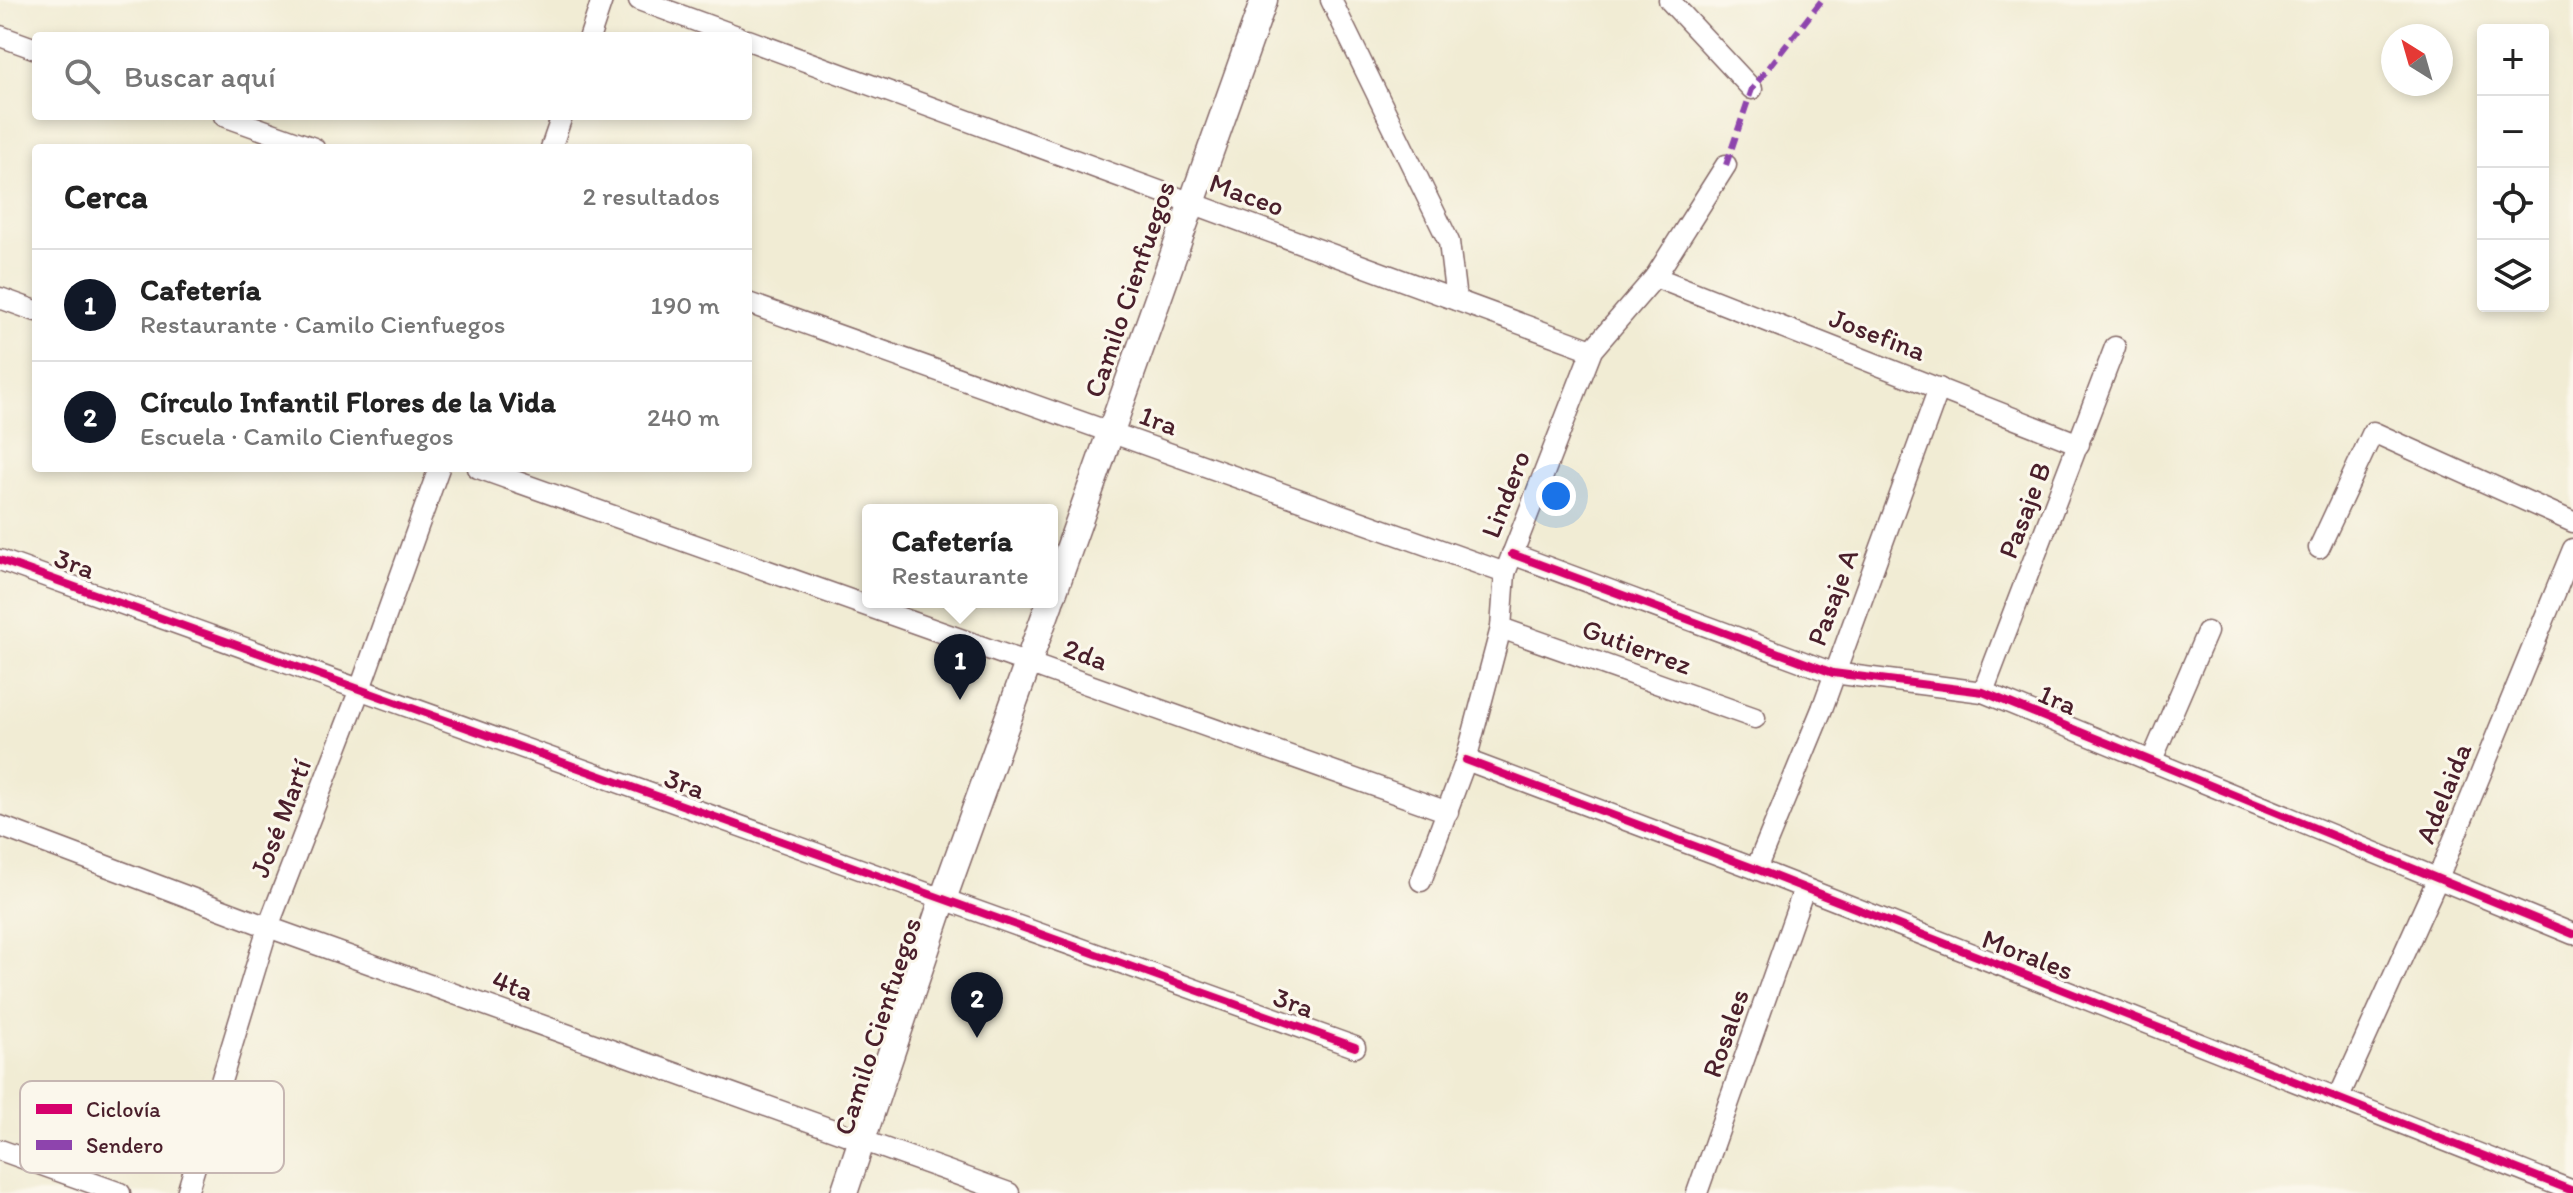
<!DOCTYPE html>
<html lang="es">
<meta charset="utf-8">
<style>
body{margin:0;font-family:Itim,sans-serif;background:#f2f2f2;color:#222}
.controls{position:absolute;right:24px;top:24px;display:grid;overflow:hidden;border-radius:8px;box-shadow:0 4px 12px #0003}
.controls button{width:72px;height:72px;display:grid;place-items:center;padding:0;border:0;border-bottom:2px solid #e0e0e0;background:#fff;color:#222;font:40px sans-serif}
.compass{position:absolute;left:2381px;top:24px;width:72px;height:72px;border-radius:50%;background:#fff;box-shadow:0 4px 12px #0003;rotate:323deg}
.you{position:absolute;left:1556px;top:496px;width:28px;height:28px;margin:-20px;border:6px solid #fff;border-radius:50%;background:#1a73e8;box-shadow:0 0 0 12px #1a73e833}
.badge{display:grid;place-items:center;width:52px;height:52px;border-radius:50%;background:#111827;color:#fff;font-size:26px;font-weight:700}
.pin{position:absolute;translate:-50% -66px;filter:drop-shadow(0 2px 4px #0008)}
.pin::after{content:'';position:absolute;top:42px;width:28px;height:24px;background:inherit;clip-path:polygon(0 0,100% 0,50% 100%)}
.popup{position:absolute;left:862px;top:504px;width:196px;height:104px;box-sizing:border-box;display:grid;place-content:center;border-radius:8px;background:#fff;filter:drop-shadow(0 2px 6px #0005);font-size:26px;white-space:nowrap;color:#767676}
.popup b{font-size:30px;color:#222}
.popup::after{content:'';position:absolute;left:50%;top:100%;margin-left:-16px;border:16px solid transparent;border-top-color:#fff}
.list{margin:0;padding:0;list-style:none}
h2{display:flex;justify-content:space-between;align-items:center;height:104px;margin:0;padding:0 32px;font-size:34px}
h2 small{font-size:26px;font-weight:400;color:#767676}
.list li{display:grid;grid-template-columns:52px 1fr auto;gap:24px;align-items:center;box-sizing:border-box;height:112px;padding:0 32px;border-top:2px solid #e0e0e0}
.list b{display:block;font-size:30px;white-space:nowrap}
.list p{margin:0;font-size:26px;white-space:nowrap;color:#767676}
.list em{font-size:26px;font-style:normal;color:#767676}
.icon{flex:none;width:44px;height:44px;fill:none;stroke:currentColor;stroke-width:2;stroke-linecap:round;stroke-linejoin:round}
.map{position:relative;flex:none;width:2573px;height:1193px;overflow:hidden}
.search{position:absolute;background:#fff;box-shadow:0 4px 12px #0003;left:32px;top:32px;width:720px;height:88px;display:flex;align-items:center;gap:20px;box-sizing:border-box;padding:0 28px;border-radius:8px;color:#767676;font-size:30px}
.panel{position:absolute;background:#fff;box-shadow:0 4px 12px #0003;left:32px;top:144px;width:720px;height:328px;border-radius:8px}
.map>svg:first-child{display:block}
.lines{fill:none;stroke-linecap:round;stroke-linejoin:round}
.minor-casing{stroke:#846766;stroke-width:23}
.tertiary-casing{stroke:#846766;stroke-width:29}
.minor{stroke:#fff;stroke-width:20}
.tertiary{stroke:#fff;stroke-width:26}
.quiet{stroke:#8e44ad;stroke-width:6;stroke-dasharray:12 6;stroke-linecap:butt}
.cycleway-casing{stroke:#fbf7ec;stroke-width:13}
.cycleway{stroke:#d6006c;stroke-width:8}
.labels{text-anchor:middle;stroke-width:6;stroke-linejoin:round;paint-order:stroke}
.street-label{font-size:28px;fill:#4a1f2b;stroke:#fbf7ec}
.key{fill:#fbf7ec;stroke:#c6b6b2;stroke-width:2}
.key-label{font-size:22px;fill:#4a1f2b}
</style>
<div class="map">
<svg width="2573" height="1193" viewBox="0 0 2573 1193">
<rect width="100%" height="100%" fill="#fbf7ec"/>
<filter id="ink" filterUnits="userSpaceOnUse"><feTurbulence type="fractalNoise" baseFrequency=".0125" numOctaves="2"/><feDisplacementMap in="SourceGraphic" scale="16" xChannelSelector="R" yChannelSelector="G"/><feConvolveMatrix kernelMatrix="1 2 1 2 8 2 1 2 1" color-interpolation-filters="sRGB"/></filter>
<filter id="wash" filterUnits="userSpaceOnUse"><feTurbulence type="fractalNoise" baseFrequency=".006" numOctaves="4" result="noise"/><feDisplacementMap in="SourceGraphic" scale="32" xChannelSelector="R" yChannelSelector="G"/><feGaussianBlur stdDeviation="1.8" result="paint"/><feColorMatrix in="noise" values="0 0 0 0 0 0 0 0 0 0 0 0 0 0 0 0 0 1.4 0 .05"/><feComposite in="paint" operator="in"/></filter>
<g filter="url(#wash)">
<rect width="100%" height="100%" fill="#f1ecd4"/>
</g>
<g filter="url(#ink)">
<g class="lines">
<g class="minor-casing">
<g id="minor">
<polyline points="639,0 737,36"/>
<polyline points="1331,0 1449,242 1456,300"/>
<polyline points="1669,0 1752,89"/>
<polyline points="0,36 36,49"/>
<polyline points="590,36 602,0"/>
<polyline points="748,40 1592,350"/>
<polyline points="224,116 314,148"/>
<polyline points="551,148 562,116"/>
<polyline points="1655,277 2079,444"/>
<polyline points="0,298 36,311"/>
<polyline points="748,303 1505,573"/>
<polyline points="478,468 1448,812"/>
<polyline points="2319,548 2373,432 2573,522"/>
<polyline points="1512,554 1833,673 1983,692 2573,934"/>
<polyline points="0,560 1355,1047"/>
<polyline points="1501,628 1755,718"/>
<polyline points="1983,692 2115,347"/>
<polyline points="1466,760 1756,869 2573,1191"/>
<polyline points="2151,762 2207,632"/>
<polyline points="0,826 268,927 1009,1193"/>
<polyline points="1756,869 1822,709 1939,388"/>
<polyline points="1421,881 1466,760 1501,628 1505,573 1592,350 1655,277 1726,165"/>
<polyline points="2338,1099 2438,878 2573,549"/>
<polyline points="0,1150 120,1193"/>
<polyline points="187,1193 268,927 360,689 439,468"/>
<polyline points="1697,1193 1804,889"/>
</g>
</g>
<g class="tertiary-casing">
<g id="tertiary">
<polyline points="1052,597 1264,0"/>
<polyline points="844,1193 943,899 1050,602"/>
</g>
</g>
<use href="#minor" class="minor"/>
<use href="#tertiary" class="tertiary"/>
<polyline class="quiet" points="1726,165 1752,89 1822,0"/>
<g class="cycleway-casing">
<g id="cycleway">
<polyline points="1512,554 1833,673 1983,692 2573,934"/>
<polyline points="0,560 1355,1047"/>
<polyline points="1466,760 1756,869 2573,1191"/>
</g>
</g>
<use href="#cycleway" class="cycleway"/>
</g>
</g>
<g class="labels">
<g class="street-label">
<text transform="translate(1247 194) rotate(20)" y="10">Maceo</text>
<text transform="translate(1129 289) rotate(-71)" y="10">Camilo Cienfuegos</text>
<text transform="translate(1878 334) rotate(21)" y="10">Josefina</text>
<text transform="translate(1159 420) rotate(20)" y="10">1ra</text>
<text transform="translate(1505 494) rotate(-69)" y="10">Lindero</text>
<text transform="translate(2024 510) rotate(-69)" y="10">Pasaje B</text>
<text transform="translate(75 563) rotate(20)" y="10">3ra</text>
<text transform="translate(1832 597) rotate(-70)" y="10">Pasaje A</text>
<text transform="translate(1637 646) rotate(20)" y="10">Gutierrez</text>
<text transform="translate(1086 654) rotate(20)" y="10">2da</text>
<text transform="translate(2058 699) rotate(23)" y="10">1ra</text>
<text transform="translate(685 783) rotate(20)" y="10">3ra</text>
<text transform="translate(2443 793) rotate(-68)" y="10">Adelaida</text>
<text transform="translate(280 818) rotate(-69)" y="10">José Martí</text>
<text transform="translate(2028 954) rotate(21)" y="10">Morales</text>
<text transform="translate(513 985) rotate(20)" y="10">4ta</text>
<text transform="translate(1294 1002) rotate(20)" y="10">3ra</text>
<text transform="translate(877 1026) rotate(-72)" y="10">Camilo Cienfuegos</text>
<text transform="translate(1725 1033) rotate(-71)" y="10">Rosales</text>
</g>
</g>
<rect x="20" y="1081" width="264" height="92" rx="12" class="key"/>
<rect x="36" y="1104" width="36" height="10" fill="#d6006c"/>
<rect x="36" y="1140" width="36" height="10" fill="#8e44ad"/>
<g class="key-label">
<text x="86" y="1117">Ciclovía</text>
<text x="86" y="1153">Sendero</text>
</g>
</svg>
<div class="controls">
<button>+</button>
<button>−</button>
<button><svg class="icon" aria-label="locate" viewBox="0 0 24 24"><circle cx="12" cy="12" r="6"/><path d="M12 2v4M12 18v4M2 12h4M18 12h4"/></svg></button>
<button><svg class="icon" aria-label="layers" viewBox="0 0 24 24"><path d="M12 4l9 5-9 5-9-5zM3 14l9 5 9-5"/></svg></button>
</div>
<svg class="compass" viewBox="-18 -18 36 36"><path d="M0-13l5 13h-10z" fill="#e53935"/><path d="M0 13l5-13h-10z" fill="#767676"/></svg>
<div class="you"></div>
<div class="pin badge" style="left:960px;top:700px">1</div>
<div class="popup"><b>Cafetería</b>Restaurante</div>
<div class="pin badge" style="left:977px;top:1038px">2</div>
<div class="search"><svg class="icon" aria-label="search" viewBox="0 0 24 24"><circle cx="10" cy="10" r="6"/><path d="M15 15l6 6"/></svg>Buscar aquí</div>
<section class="panel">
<h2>Cerca<small>2 resultados</small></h2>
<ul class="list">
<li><span class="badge">1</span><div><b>Cafetería</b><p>Restaurante · Camilo Cienfuegos</p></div><em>190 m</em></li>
<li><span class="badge">2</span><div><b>Círculo Infantil Flores de la Vida</b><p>Escuela · Camilo Cienfuegos</p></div><em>240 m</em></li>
</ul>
</section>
</div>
